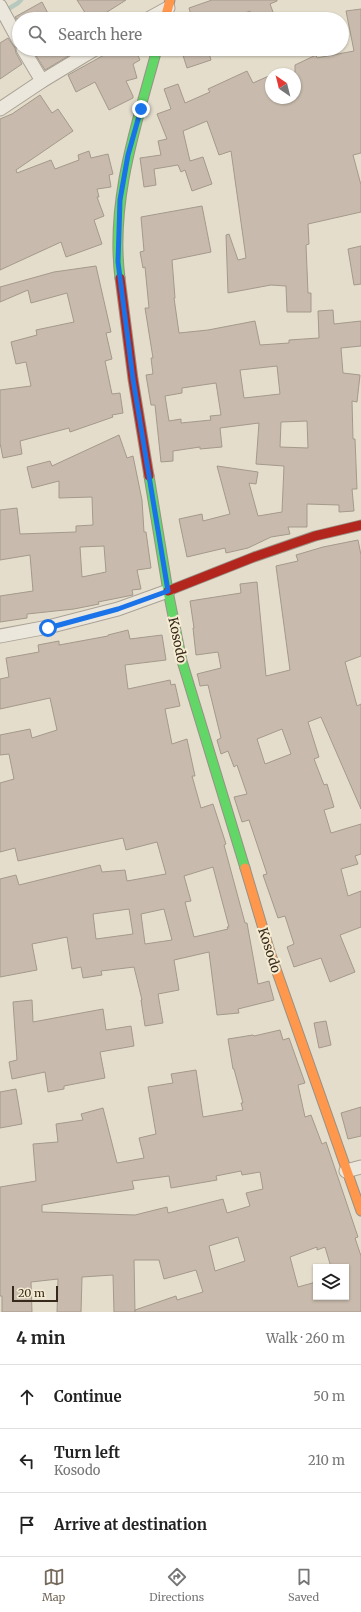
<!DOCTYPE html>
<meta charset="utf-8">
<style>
body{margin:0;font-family:Merriweather,serif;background:#f2f2f2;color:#222}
.controls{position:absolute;right:12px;bottom:12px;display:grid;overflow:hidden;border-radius:0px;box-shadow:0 1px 3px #0004}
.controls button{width:36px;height:36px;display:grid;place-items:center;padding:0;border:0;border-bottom:1px solid #e0e0e0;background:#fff;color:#222;font:20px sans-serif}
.compass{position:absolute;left:265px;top:68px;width:36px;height:36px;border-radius:50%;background:#fff;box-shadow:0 1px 3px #0004;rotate:325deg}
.scale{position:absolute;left:12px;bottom:10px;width:46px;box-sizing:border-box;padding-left:4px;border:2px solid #372a1d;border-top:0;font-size:11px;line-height:14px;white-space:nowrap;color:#372a1d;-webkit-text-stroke:3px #f5ecd1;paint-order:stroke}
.stop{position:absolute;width:12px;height:12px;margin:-9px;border:3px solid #1a73e8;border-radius:50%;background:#fff}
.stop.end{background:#1a73e8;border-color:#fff;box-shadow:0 1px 4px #0008}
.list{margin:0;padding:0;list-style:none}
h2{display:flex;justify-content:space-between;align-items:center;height:52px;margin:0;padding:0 16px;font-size:17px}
h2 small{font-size:13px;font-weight:400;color:#767676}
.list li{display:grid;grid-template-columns:26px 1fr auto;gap:12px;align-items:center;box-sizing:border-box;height:64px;padding:0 16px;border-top:1px solid #e0e0e0}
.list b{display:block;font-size:15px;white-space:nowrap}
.list p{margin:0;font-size:13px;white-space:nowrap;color:#767676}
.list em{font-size:13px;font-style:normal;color:#767676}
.icon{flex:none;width:22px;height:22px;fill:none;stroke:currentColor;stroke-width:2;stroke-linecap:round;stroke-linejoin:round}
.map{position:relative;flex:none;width:361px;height:1312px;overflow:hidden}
.search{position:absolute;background:#fff;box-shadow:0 1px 3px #0004;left:12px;right:12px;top:12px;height:44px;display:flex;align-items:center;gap:10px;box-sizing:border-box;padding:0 14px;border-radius:22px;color:#767676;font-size:15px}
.sheet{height:244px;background:#fff}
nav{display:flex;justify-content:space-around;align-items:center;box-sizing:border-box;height:56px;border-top:1px solid #e0e0e0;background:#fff;font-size:11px;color:#767676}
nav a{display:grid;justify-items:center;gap:2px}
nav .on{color:#74695a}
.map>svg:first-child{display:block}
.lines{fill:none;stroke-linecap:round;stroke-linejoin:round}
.stream{stroke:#b7c9be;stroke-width:4.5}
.building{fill:#c8bbad;stroke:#a4998b;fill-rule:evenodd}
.street-casing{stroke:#a9a295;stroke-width:15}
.fast-casing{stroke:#989185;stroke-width:11}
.slow-casing{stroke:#989185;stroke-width:11}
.jam-casing{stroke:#989185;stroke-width:11}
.street{stroke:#ece7dd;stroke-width:13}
.fast{stroke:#63d668;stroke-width:9}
.slow{stroke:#ff974d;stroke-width:9}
.jam{stroke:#b3261e;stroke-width:9}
.route{stroke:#1a73e8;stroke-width:5}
.labels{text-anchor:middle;stroke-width:4;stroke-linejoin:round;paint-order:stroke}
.street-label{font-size:13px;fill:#372a1d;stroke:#f5ecd1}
</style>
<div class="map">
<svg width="361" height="1312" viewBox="0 0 361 1312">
<rect width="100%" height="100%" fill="#e4ddcc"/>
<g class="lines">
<polyline class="stream" points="5,11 18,3 21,0"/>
</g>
<g class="building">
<polygon points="77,0 126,0 96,19 89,19"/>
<polygon points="212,0 277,0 277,1 270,4 273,12 253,19 250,11 229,19 192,19 189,8"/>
<polygon points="42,2 51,19 16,19 15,17"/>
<polygon points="361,9 361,153 353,155 361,185 361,212 308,224 309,244 306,245 308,293 311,293 311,312 287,312 286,286 271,285 228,293 226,235 229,234 238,260 246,258 231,151 219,155 207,121 183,131 190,161 203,157 212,184 192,191 185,170 181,172 178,165 154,169 156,185 144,187 140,158 161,155 158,141 167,139 157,114 171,109 164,89 178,84 185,103 210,92 208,89 247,71 253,83 271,75 271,98 295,98 295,65 316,55 317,58 354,51 346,11"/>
<polygon points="8,38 15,48 16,53 22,64 0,79 0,43"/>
<polygon points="32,49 80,49 45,70"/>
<polygon points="115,49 135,49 140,60 133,64 137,78 126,81 133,96 133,98 109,110 95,82 76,92 68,75"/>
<polygon points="181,49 208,49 211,60 187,68"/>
<polygon points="40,95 52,113 58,109 73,131 16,170 17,173 51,160 55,169 79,160 78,155 89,151 91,158 108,154 113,174 109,175 111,187 97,189 99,197 97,197 104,216 94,220 102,244 66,257 61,242 0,270 0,119 12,114"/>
<path d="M202,206l9,46 -39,8 3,38h-1l5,35 29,-3 47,-9 5,24 29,-2v-3l30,-2 -1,-27 15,-1 1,14 27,-3v25l-20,2 2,25 17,2 -3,27 -5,-1 1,38h2l2,50h-5l2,22 -15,1v-7l-32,-1v23h-19l2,7 -19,3 -23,11 -22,5 -1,-5 -38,9 -8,-38 23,-5 1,7 27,-7 -13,-48 41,6 -2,12 -7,-1 9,33 24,-4 2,-46 -28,-2 3,-41 -39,5 2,19 -22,2v-2l-27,4v10l-12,1 -6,-57h-4l-5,-30 7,-1 -2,-16h2l-8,-50h4l-4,-41 -2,1 -3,-16 4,-1 -3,-34zM277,366l3,28 -36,4 -4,-28zM216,383l5,32 -11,1 1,4 -30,3v-4l-12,2 -4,-25 17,-3v-5zM307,421l1,27 -28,-1 1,-25z"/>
<polygon points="361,246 361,284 354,285 348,249"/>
<polygon points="96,266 111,332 106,333 112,359 105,361 112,394 120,393 123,413 112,415 113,417 70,432 69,428 20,441 22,454 3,458 0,443 0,390 31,386 26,362 16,364 11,342 37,335 36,330 74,322 67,293 31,303 28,290 0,302 0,287 54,272"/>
<path d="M119,435l8,23 6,-2 9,44 2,32h2l5,36 -14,2 4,19 -9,1 1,5 -35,7 1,2 -25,5 -47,5v4l-27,4v-26l33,-5 -3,-36 -30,5v-50l17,-2 3,26 56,-2v-6l17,-1 -1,-28 -33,1v-17l-27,7 -5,-21 23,-6 2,5zM104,546l2,26 -24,5 -2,-30z"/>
<path d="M358,540l3,15v101l-16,6 12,44 4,-2v105l-40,-92 -13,5 11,35 -5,2 10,26 3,-1 7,23 -10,3 7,23 30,-9v30l-6,2 3,8 -17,5 7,27 13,-5v36l-21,8 15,37 -25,10 -9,-24 -27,9 -7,-20 7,-3 -9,-28 -7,2 -15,-43 4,-1 -18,-54 -7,2 -8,-25 13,-3 -10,-29 -3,2 -6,-16 -7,3 -4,-14 4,-2 -13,-53 -8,1 -2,-9 -1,-3 24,-6 -3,-16 -22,3 -3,-27h1l-4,-27 51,-8 -1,-9 17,-2 9,94 24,-6 -14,-104 22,-5 -2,-6 27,-8zM282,729l9,25 -26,10 -8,-25z"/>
<path d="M128,630l2,9 32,-4 4,25 -41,5 3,24 42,-9 1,5 4,-1 5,22 -15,3 7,35 15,-5 8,37h-3l9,32 12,-4 13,40 -2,1 21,78h2l11,61 11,-3 1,4 4,15 -36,9 1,4 -22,2 -8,-63 -35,8 5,30 -21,4 5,29 -18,3 -4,-26h1l-8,-33 -33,4 1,4 -19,3 -2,-11 -9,2 -5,-32 -35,7 5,26 -37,7v-98l16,-4 3,10 81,-20 2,7 23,-2 2,11 39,-7 -9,-32 -31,8 -3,-12 -105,23 -3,-13 -15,4v-69l14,-4 -5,-25 -9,1v-20l30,-6 2,9 25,-8 -7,-32 -50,11v-30l9,-2 -3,-19 33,-6 -1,-7 21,-4v4l49,-9v-1zM213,867l16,60h-2l1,2 -34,8 -9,-35 6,-1 -7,-25zM129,909l4,25 -37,5 -3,-25zM164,909l8,31 -27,4 -4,-30z"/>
<polygon points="32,1000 33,1022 103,1009 106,1030 131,1026 134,1046 100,1052 105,1078 64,1086 64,1089 48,1092 45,1072 12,1079 9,1062 17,1060 13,1002"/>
<polygon points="326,1021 331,1045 319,1048 314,1023"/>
<path d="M280,1030l3,10 6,-2 16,45 -7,2 7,32 6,-2 11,29 4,-2 32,95 -3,1 6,18v56h-226v-2l41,-14 1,4 26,-8 -7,-22 -32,9 -5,-19h-25l1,52h-21l-1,-37 -31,2 -1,35h-24l1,-33 -27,3 1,30h-30v-16h-2v-109l36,-6 -3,-37 25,-2 -2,-18 27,-4 -2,-6 22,-6 14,55 27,-5 -5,-20 17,-4 -8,-47 25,-4 -2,-9 25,-4 7,47 40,-7 -2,-7h2l-9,-34h-1l-5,-30 25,-4 1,1zM241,1171l1,4 18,-3 3,17 -17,4 4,13 -23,7 -4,-14 -55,14 -1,-6 -32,8 -93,-3v-7l92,-16 -2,-8 37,-5 2,12 46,-8 -1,-4zM238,1237l7,24 -30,10 -6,-25zM317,1247v3l8,-3 6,20h15v30h-30v-15l-18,5 -8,-30z"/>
<polygon points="16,1089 22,1124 0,1128 0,1092"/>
<polygon points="361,1107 361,1136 348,1139 341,1113"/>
</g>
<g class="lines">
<g class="street-casing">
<g id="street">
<polyline points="0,6 19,41"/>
<polyline points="148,19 168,8"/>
<polyline points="23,49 42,81"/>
<polyline points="0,109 42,81 95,49"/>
<polyline points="0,636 48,627 118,609 168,591"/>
<polyline points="346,1171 361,1167"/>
</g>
</g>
<g class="fast-casing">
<g id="fast">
<path d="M120,278c-10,-78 17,-155 37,-229"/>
<polyline points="149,476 168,591 182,661 245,868"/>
</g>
</g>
<g class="slow-casing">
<g id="slow">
<polyline points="165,19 170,0"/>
<polyline points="245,868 270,952 361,1211"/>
</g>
</g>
<g class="jam-casing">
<g id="jam">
<polyline points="120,278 133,379 149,476"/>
<polyline points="168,591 254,557 315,536 361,525"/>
</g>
</g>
<use href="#street" class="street"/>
<use href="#fast" class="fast"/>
<use href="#slow" class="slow"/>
<use href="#jam" class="jam"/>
</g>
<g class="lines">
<polyline class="route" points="48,628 118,609 168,591 133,379 118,262 120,200 128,155 141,109"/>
</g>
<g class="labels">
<g class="street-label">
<text transform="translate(178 640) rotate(78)" y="5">Kosodo</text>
<text transform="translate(270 950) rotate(72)" y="5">Kosodo</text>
</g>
</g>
</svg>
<div class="controls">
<button><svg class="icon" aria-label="layers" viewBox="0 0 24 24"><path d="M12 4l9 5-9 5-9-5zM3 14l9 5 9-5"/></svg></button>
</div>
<svg class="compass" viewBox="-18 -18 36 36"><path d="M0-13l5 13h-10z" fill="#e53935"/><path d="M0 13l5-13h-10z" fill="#767676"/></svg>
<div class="scale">20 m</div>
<div class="stop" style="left:48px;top:628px"></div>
<div class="stop end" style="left:141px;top:109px"></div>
<div class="search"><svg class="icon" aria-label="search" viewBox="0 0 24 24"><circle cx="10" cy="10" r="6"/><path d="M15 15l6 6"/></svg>Search here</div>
</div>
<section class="sheet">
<h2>4 min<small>Walk · 260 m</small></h2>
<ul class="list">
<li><svg class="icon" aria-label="ahead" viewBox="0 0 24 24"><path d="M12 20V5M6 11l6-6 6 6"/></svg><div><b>Continue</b></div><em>50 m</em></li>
<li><svg class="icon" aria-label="left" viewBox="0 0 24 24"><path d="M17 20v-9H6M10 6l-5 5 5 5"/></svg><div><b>Turn left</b><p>Kosodo</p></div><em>210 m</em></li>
<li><svg class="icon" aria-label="arrive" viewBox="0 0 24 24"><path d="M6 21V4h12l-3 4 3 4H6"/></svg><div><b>Arrive at destination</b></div></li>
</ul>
</section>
<nav>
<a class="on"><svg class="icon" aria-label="map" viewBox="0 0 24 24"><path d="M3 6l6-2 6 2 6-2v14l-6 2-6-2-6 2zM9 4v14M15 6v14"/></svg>Map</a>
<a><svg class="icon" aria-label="directions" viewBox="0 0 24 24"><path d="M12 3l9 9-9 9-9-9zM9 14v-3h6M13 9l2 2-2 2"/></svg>Directions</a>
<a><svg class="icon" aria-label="saved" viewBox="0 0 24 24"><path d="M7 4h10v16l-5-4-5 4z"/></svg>Saved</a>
</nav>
